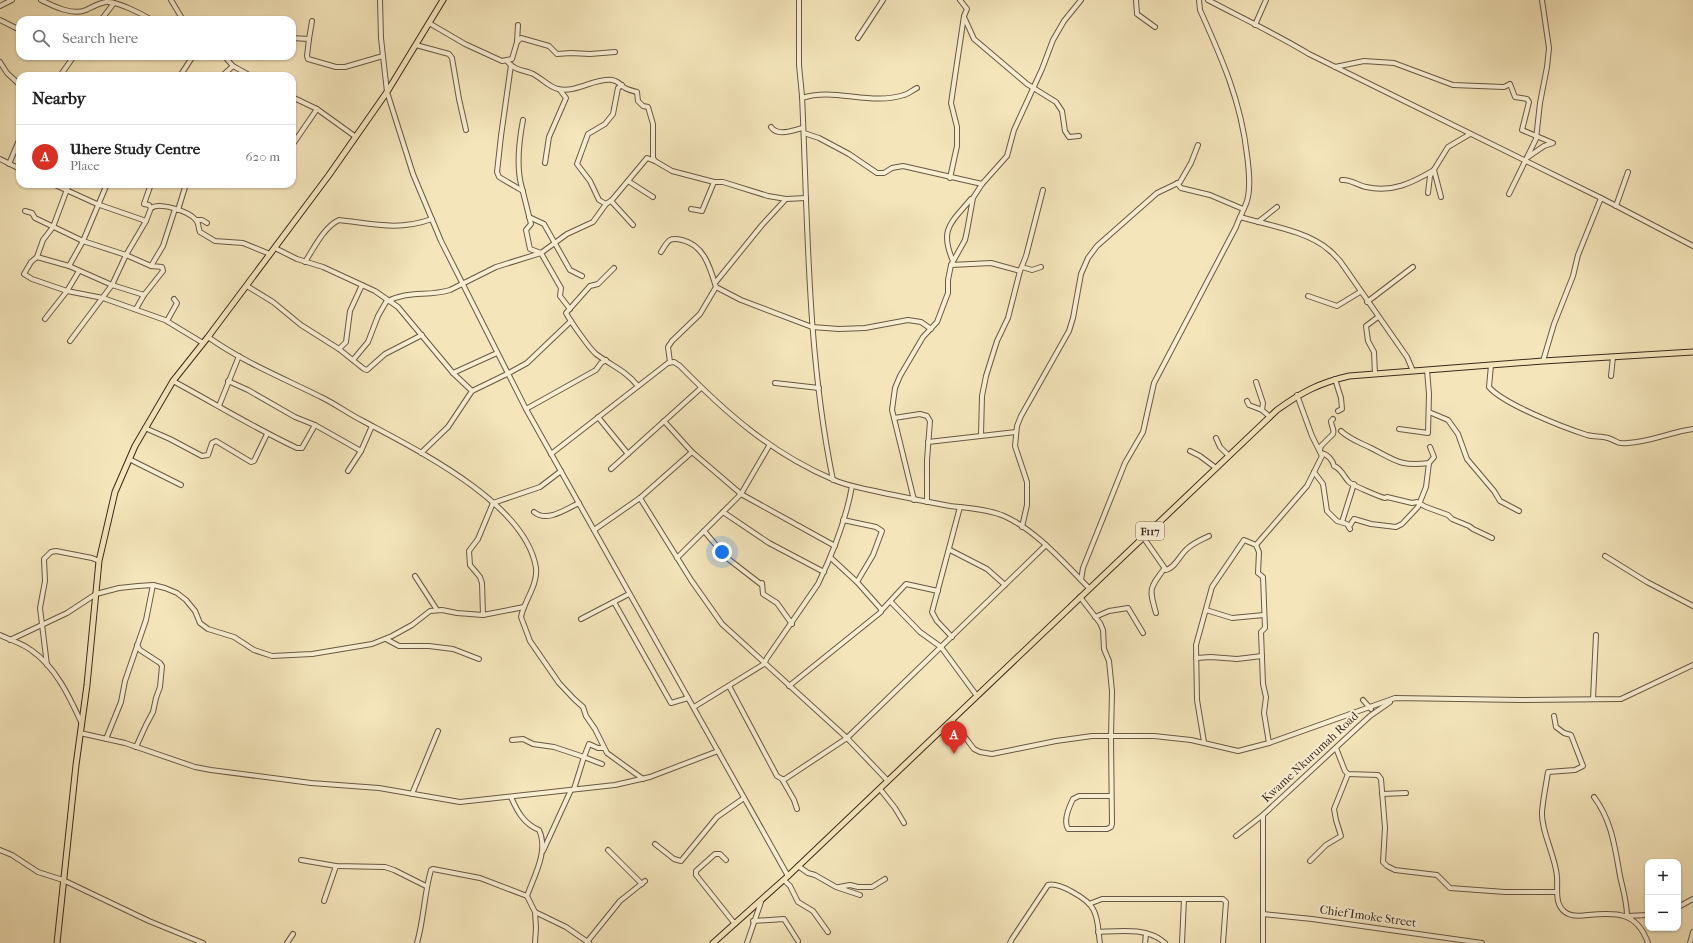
<!DOCTYPE html>
<meta charset="utf-8">
<style>
body{margin:0;font-family:"IM FELL French Canon",serif;background:#f6f6f6;color:#222}
.controls{position:absolute;right:12px;bottom:12px;display:grid;overflow:hidden;border-radius:8px;box-shadow:0 1px 3px #0004}
.controls button{width:36px;height:36px;display:grid;place-items:center;padding:0;border:0;border-bottom:1px solid #e0e0e0;background:#fff;color:#222;font:20px sans-serif}
.you{position:absolute;left:722px;top:552px;width:14px;height:14px;margin:-10px;border:3px solid #fff;border-radius:50%;background:#1a73e8;box-shadow:0 0 0 6px #1a73e833}
.badge{display:grid;place-items:center;width:26px;height:26px;border-radius:50%;background:#d93025;color:#fff;font-size:13px;font-weight:700}
.pin{position:absolute;translate:-50% -33px;filter:drop-shadow(0 1px 2px #0008)}
.pin::after{content:'';position:absolute;top:21px;width:14px;height:12px;background:inherit;clip-path:polygon(0 0,100% 0,50% 100%)}
.list{margin:0;padding:0;list-style:none}
h2{display:flex;justify-content:space-between;align-items:center;height:52px;margin:0;padding:0 16px;font-size:17px}
h2 small{font-size:13px;font-weight:400;color:#767676}
.list li{display:grid;grid-template-columns:26px 1fr auto;gap:12px;align-items:center;box-sizing:border-box;height:64px;padding:0 16px;border-top:1px solid #e0e0e0}
.list b{display:block;font-size:15px;white-space:nowrap}
.list p{margin:0;font-size:13px;white-space:nowrap;color:#767676}
.list em{font-size:13px;font-style:normal;color:#767676}
.icon{flex:none;width:22px;height:22px;fill:none;stroke:currentColor;stroke-width:2;stroke-linecap:round;stroke-linejoin:round}
.map{position:relative;flex:none;width:1693px;height:943px;overflow:hidden}
.search{position:absolute;background:#fff;box-shadow:0 1px 3px #0004;left:16px;top:16px;width:280px;height:44px;display:flex;align-items:center;gap:10px;box-sizing:border-box;padding:0 14px;border-radius:12px;color:#767676;font-size:15px}
.panel{position:absolute;background:#fff;box-shadow:0 1px 3px #0004;left:16px;top:72px;width:280px;height:116px;border-radius:12px}
.map>svg:first-child{display:block}
.lines{fill:none;stroke-linecap:round;stroke-linejoin:round}
.minor-casing{stroke:#695844;stroke-width:6}
.major-casing{stroke:#3b291d;stroke-width:7}
.minor{stroke:#f8eed2;stroke-width:4}
.major{stroke:#f4e5ba;stroke-width:5}
.labels{text-anchor:middle;stroke-width:4;stroke-linejoin:round;paint-order:stroke}
.shield{fill:#f8eed2;stroke:#746453;stroke-width:1}
.shield-label{font-size:11px;font-weight:bold;fill:#3b291d}
.street-label{font-size:12px;fill:#3b291d;stroke:#f8eed2}
</style>
<div class="map">
<svg width="1693" height="943" viewBox="0 0 1693 943">
<rect width="100%" height="100%" fill="#f4e5ba"/>
<filter id="stains"><feTurbulence type="fractalNoise" baseFrequency=".005" numOctaves="4"/><feColorMatrix values="0 0 0 0 .2 0 0 0 0 .09 0 0 0 0 .02 0 0 0 .5 -.17"/></filter>
<radialGradient id="worn" r=".72"><stop offset=".6" stop-color="#630" stop-opacity="0"/><stop offset="1" stop-color="#630" stop-opacity=".3"/></radialGradient>
<g class="lines">
<g class="minor-casing">
<g id="minor">
<path d="M41,0c12,6 32,16 45,10 6,-3 13,-7 20,-8 11,-1 36,12 46,18"/>
<polyline points="171,0 183,20"/>
<polyline points="380,0 381,38 387,92 413,174 441,241 526,409 788,876"/>
<path d="M799,0v65l3,31c6,129 5,258 31,384"/>
<polyline points="1136,0 1137,14 1155,27"/>
<path d="M1208,0c34,18 68,34 101,54l292,144 92,48"/>
<polyline points="0,6 12,0"/>
<polyline points="964,17 974,39 1027,84 1056,102 1062,111 1065,131 1069,137 1079,136"/>
<polyline points="0,20 20,30"/>
<polyline points="101,20 114,3"/>
<polyline points="429,23 465,44 502,61 512,59 517,42 521,38 549,46 557,54 571,53 590,54 615,52"/>
<polyline points="1255,25 1266,0"/>
<polyline points="292,38 309,39 307,56 308,59 336,67 345,67 383,56"/>
<polyline points="858,38 883,0"/>
<polyline points="309,39 312,21"/>
<polyline points="517,42 518,25"/>
<polyline points="416,45 449,54 452,58 459,99 466,130"/>
<polyline points="224,56 233,66 251,76"/>
<path d="M507,61c7,9 15,9 24,12 10,4 17,14 27,16 19,4 36,-11 54,-9 7,1 8,5 13,8 4,2 8,3 12,4l1,9 5,5 5,1 5,17v34l2,3"/>
<polyline points="0,62 7,73 20,85"/>
<polyline points="511,65 501,136 497,172 499,177 523,191"/>
<polyline points="1335,67 1364,61 1394,63 1453,85 1504,87 1510,84 1515,97 1527,99 1529,102 1522,130 1553,143 1544,146 1528,157"/>
<polyline points="60,76 74,56"/>
<polyline points="180,76 193,56"/>
<polyline points="222,76 233,66"/>
<polyline points="292,97 317,109 356,137"/>
<path d="M802,98c32,-11 68,8 102,-3 4,-1 9,-5 13,-7"/>
<path d="M523,120c-4,21 -7,48 -1,68 3,12 6,24 9,36l-5,6 4,19 11,4 20,35 -1,8 10,13"/>
<path d="M771,127c7,10 22,3 32,1"/>
<polyline points="804,133 819,138 849,154 877,173 884,173 892,168 903,166 982,184"/>
<polyline points="293,144 317,109"/>
<polyline points="0,159 20,169"/>
<polyline points="545,163 549,137 566,98 560,90"/>
<polyline points="9,164 20,138"/>
<polyline points="1434,170 1441,197"/>
<polyline points="950,178 957,146 957,127 951,103 964,16 967,9 960,0"/>
<path d="M1342,180c8,-1 15,5 24,7 26,6 46,-4 68,-17"/>
<polyline points="628,181 653,197"/>
<polyline points="1177,183 1181,188 1210,195 1243,209"/>
<polyline points="53,184 97,204 146,221"/>
<polyline points="69,184 53,227 43,240 37,257 31,262 24,274 32,279 67,291 103,298 165,320 203,343"/>
<polyline points="1428,193 1430,176 1448,147 1470,134"/>
<polyline points="1509,194 1536,139 1540,103 1547,67 1549,48 1542,0"/>
<polyline points="606,204 599,200 590,181 577,164 588,134 605,124 613,114 618,88 622,85"/>
<polyline points="1616,206 1628,172"/>
<path d="M151,208c8,-6 38,3 45,12 3,3 2,8 4,12l15,9 28,2 27,11"/>
<polyline points="691,209 702,211 714,182"/>
<polyline points="178,210 186,184"/>
<polyline points="25,211 32,213 35,218 83,241 126,255 151,266 162,267 163,271 144,295 136,309"/>
<polyline points="529,217 544,224 570,270 582,276"/>
<path d="M1240,217c27,8 68,14 89,33 4,3 7,7 11,11l67,96 6,14"/>
<polyline points="197,220 202,220 207,223"/>
<polyline points="1258,222 1277,207"/>
<polyline points="633,225 612,202 612,200 647,158 655,161 672,171 714,182 723,182 768,196 786,199"/>
<polyline points="275,248 297,259 323,267 375,291 398,307 453,373 472,391"/>
<path d="M661,252c7,-11 7,-15 21,-12 22,5 28,27 34,47l25,13 71,27 27,2 26,-1 43,-8 13,2 10,7"/>
<polyline points="37,257 69,266 112,285 144,295"/>
<path d="M953,261c-14,-32 -2,-38 18,-62"/>
<path d="M305,262c9,-14 19,-35 34,-42 35,4 59,11 93,-1"/>
<polyline points="951,265 991,263 1020,271 1008,318 997,341 986,376 982,396 981,435"/>
<polyline points="69,266 83,241 107,184"/>
<polyline points="151,266 163,246 175,209"/>
<polyline points="1022,267 1032,270 1041,267"/>
<path d="M614,268l-16,16 -8,2 -24,27c5,9 23,35 30,41 16,12 29,16 42,32"/>
<polyline points="1020,271 1026,256 1043,190"/>
<polyline points="715,283 762,225 786,199 806,198"/>
<polyline points="247,286 273,302 301,325 339,349 364,369 367,370 385,354 422,335"/>
<polyline points="1308,296 1337,306 1360,292"/>
<polyline points="1367,302 1413,267"/>
<polyline points="45,319 67,291 79,271"/>
<polyline points="167,321 177,303 174,299"/>
<path d="M208,337c35,25 77,42 115,61 14,7 26,16 40,23 52,28 163,82 173,147 2,17 -12,33 -15,49l9,24 29,42 15,16 9,8 3,9 9,13 12,24 36,26"/>
<polyline points="70,341 112,285 126,255 146,221 151,208 149,205 144,204 151,184"/>
<polyline points="339,349 346,342 350,311 362,285"/>
<path d="M353,360l15,-18 10,-26 8,-14c22,-12 41,-5 64,-12l46,-23 45,-14 26,-19 26,-12 13,-18 6,-4"/>
<polyline points="1543,361 1554,324 1573,276 1578,255 1601,198"/>
<polyline points="670,362 668,347 672,341 700,314 716,287"/>
<path d="M1491,365l-2,22c14,17 76,41 98,48 7,2 14,1 21,3 10,3 7,6 20,5 22,-1 43,-11 65,-14"/>
<polyline points="453,373 497,353"/>
<polyline points="1375,374 1374,352 1368,341 1366,326 1378,317"/>
<polyline points="1611,376 1613,357"/>
<polyline points="1335,379 1341,398 1342,409 1338,411"/>
<path d="M173,381c41,22 81,47 124,67h5l13,-23"/>
<polyline points="228,381 248,390 295,417 315,425 361,451"/>
<polyline points="1256,382 1263,403 1262,410 1270,417"/>
<polyline points="775,383 819,388"/>
<polyline points="1247,401 1249,405 1262,410"/>
<polyline points="219,406 239,356"/>
<polyline points="526,409 596,370 601,363 606,360"/>
<polyline points="1429,412 1448,420 1458,434 1467,459 1494,491 1500,501 1519,511"/>
<polyline points="598,417 628,454"/>
<polyline points="894,418 920,414 927,416 930,421 927,460 927,502"/>
<polyline points="664,421 692,452 741,494 835,546"/>
<polyline points="145,428 170,439 202,456 208,455 212,443 216,441 251,462 254,461 267,434"/>
<polyline points="1399,429 1428,433 1429,394 1427,370"/>
<path d="M1341,431c10,9 18,11 30,17 24,12 29,19 58,15"/>
<polyline points="1216,438 1220,447 1229,456"/>
<polyline points="928,442 1016,432"/>
<path d="M1320,450l1,-4 12,-12c2,-4 -2,-8 -2,-13l2,-2"/>
<polyline points="1190,451 1200,456 1216,468"/>
<polyline points="421,453 448,427 472,391 507,374 527,363 571,321"/>
<path d="M1321,453c7,1 12,8 13,13 7,2 10,11 15,16 3,3 31,15 36,16l2,-1 25,6 5,-1 9,5 22,8 4,4 17,7 4,3 19,9"/>
<path d="M551,454l117,-91 6,-1 6,4c46,47 91,87 152,113 12,6 25,8 38,11 27,6 53,11 80,16 17,2 38,3 54,10 32,14 61,48 85,72"/>
<polyline points="129,459 181,485"/>
<polyline points="611,469 701,388"/>
<polyline points="348,471 361,451 372,426"/>
<polyline points="1314,472 1323,484 1327,511 1337,521 1347,524 1350,529"/>
<polyline points="640,498 691,580 722,624 847,738 888,781"/>
<polyline points="914,500 892,410 895,388 900,376 923,337 937,322 948,293 948,280 951,265 965,240 967,231 973,198 982,184 1007,156 1014,130 1042,69 1053,40 1064,21 1081,0"/>
<path d="M534,512c13,11 32,-3 45,-9"/>
<polyline points="723,512 769,543 824,572"/>
<polyline points="843,520 876,527 882,531 873,555 857,582"/>
<polyline points="1342,522 1354,484"/>
<polyline points="1022,527 1027,505 1027,482 1015,446 1017,426 1021,416 1069,331 1073,318 1081,274 1088,258 1097,246 1157,193 1180,182 1191,163 1198,145"/>
<polyline points="1349,527 1354,519 1371,524 1396,527 1402,524 1418,507 1426,487 1429,463 1434,457 1430,447"/>
<polyline points="594,530 640,498 692,452"/>
<polyline points="704,531 727,558 762,585"/>
<path d="M1143,537l23,33c10,-3 13,-14 21,-21 6,-6 14,-9 22,-13"/>
<polyline points="1256,545 1307,486 1322,456 1312,436 1297,395"/>
<polyline points="950,550 987,569 1005,585"/>
<polyline points="1605,556 1647,582 1693,606"/>
<polyline points="677,558 741,494 769,446"/>
<polyline points="415,576 437,610"/>
<path d="M1081,580l2,-12 42,-105 18,-31 11,-49 82,-156c3,-9 8,-17 11,-26 4,-14 2,-31 0,-46 -6,-54 -25,-96 -47,-145l-1,-10"/>
<polyline points="762,583 763,594 777,603 792,624"/>
<path d="M1080,597l20,26 3,7 1,19 5,12 3,30 -1,46 1,87 -1,3 -4,2h-39c-5,-8 1,-22 5,-30l6,-3h32"/>
<polyline points="614,602 671,703 688,698"/>
<polyline points="891,602 920,632 941,647 977,696"/>
<polyline points="1206,610 1232,618 1264,615"/>
<polyline points="881,611 906,584 938,591"/>
<path d="M1156,613c-7,-24 -7,-24 8,-44"/>
<polyline points="483,615 482,583 480,577 470,565 469,551 478,539 493,503 540,487 561,471"/>
<polyline points="1095,617 1109,611 1128,608 1143,633"/>
<polyline points="581,619 629,594"/>
<path d="M0,635c10,5 22,8 31,15 25,17 39,48 51,74"/>
<polyline points="952,637 937,621 932,612 960,507"/>
<polyline points="386,639 399,646 429,646 453,649 479,659"/>
<polyline points="10,640 67,613 96,594 119,588 138,586 153,585 165,588 177,593 186,600 195,611 200,623 208,629 234,637 254,650 272,656 312,654 372,644 392,636 412,625 430,611 442,610 457,613 483,615 524,607"/>
<polyline points="1196,658 1211,657 1237,659 1262,656"/>
<polyline points="47,665 40,608 45,581 44,559 51,552 56,551 92,558 99,561"/>
<polyline points="729,686 777,776 782,779 785,779 847,738 1046,545"/>
<polyline points="789,686 881,612 881,609 857,582 831,558"/>
<polyline points="1593,699 1596,635"/>
<polyline points="1363,700 1371,709"/>
<path d="M694,707l70,-43 3,-6 51,-74c15,-31 28,-64 34,-98"/>
<path d="M1554,716l2,11 8,6 7,2 12,31 -8,4 -27,2c-2,13 -5,27 -6,40 -1,20 14,45 15,65 1,11 -3,27 8,35 6,5 16,4 23,3 29,-3 49,-3 60,28"/>
<polyline points="952,720 974,749 980,752 992,754 1056,741 1092,736 1154,736 1191,740 1238,751 1269,743 1395,698 1520,700 1621,699 1693,665"/>
<polyline points="80,733 125,743 195,767 211,770 311,783 379,788 460,802 615,785 650,777 718,751"/>
<polyline points="106,739 121,702 125,681 146,620 153,585"/>
<polyline points="512,740 523,739 533,744 554,747 584,757 574,789"/>
<polyline points="1204,742 1197,700 1196,645 1212,587 1244,540 1256,545 1259,552 1258,573 1263,577 1265,628 1261,632 1263,684 1266,697 1264,713 1269,743"/>
<polyline points="136,747 146,725 153,712 156,698 160,687 162,666 160,663 140,650 137,645"/>
<polyline points="1336,748 1345,771 1348,774 1378,775 1381,779 1385,828 1383,862 1387,866 1395,870 1437,875 1450,888 1505,892 1557,892"/>
<polyline points="602,764 584,757 589,744 598,748 604,748"/>
<polyline points="782,779 794,800 797,809"/>
<polyline points="880,789 895,808 904,823"/>
<polyline points="412,794 438,731"/>
<polyline points="1382,794 1406,793"/>
<path d="M511,797c6,14 13,27 28,33 10,21 -5,46 -12,66"/>
<path d="M1594,797c18,24 21,51 26,79 3,14 7,26 7,40l21,-1"/>
<polyline points="1236,836 1263,815"/>
<polyline points="655,844 674,859 681,861 717,817 744,798"/>
<polyline points="0,850 12,855 38,872 63,880 149,921 203,943"/>
<polyline points="608,850 642,884"/>
<polyline points="543,851 571,790"/>
<polyline points="301,860 336,866 385,867 394,870 426,886"/>
<polyline points="726,860 720,854 715,854 696,871 696,875 735,924"/>
<polyline points="1310,861 1326,845 1341,836 1336,820 1334,809 1348,774"/>
<polyline points="798,866 808,873 815,875 836,887 860,895"/>
<polyline points="784,880 790,886 798,902 813,911 828,932"/>
<polyline points="839,887 850,885 858,887 872,887 885,879"/>
<polyline points="324,901 336,866"/>
<polyline points="1089,904 1102,899 1223,899 1226,902 1223,943"/>
<polyline points="1678,907 1693,899"/>
<polyline points="1263,914 1312,919 1482,943"/>
<polyline points="753,921 784,919 798,941"/>
<path d="M1098,932c22,-1 49,-5 67,11"/>
<polyline points="587,942 620,901 645,881"/>
<polyline points="287,943 293,934"/>
<path d="M417,943c7,-24 7,-49 14,-73l2,-1 47,9 47,18 8,16"/>
<polyline points="535,943 536,928 535,912 566,927 589,943"/>
<polyline points="747,943 761,902"/>
<path d="M1010,943l2,-4 36,-54c11,-3 40,14 45,24 6,10 5,23 7,34"/>
<polyline points="1145,943 1146,934"/>
<polyline points="1182,943 1184,899"/>
<polyline points="1263,943 1263,815 1370,716 1390,702"/>
<polyline points="1690,943 1693,932"/>
</g>
</g>
<g class="major-casing">
<g id="major">
<polyline points="57,943 76,765 87,685 99,561 115,492 135,446 173,381 208,337 329,175 387,92 443,0"/>
<path d="M713,943l75,-67 489,-466c25,-18 42,-27 72,-34l194,-15 150,-9"/>
</g>
</g>
<use href="#minor" class="minor"/>
<use href="#major" class="major"/>
</g>
<g class="labels">
<rect class="shield" x="1136" y="522" width="28" height="18" rx="3"/>
<g class="shield-label">
<text x="1150" y="535">F117</text>
</g>
<g class="street-label">
<text transform="translate(1310 757) rotate(-43)" y="4">Kwame Nkurumah Road</text>
<text transform="translate(1368 916) rotate(8)" y="4">Chief Imoke Street</text>
</g>
</g>
<rect width="100%" height="100%" filter="url(#stains)"/>
<rect width="100%" height="100%" fill="url(#worn)"/>
</svg>
<div class="controls">
<button>+</button>
<button>−</button>
</div>
<div class="you"></div>
<div class="pin badge" style="left:954px;top:754px">A</div>
<div class="search"><svg class="icon" aria-label="search" viewBox="0 0 24 24"><circle cx="10" cy="10" r="6"/><path d="M15 15l6 6"/></svg>Search here</div>
<section class="panel">
<h2>Nearby<small></small></h2>
<ul class="list">
<li><span class="badge">A</span><div><b>Uhere Study Centre</b><p>Place</p></div><em>620 m</em></li>
</ul>
</section>
</div>
